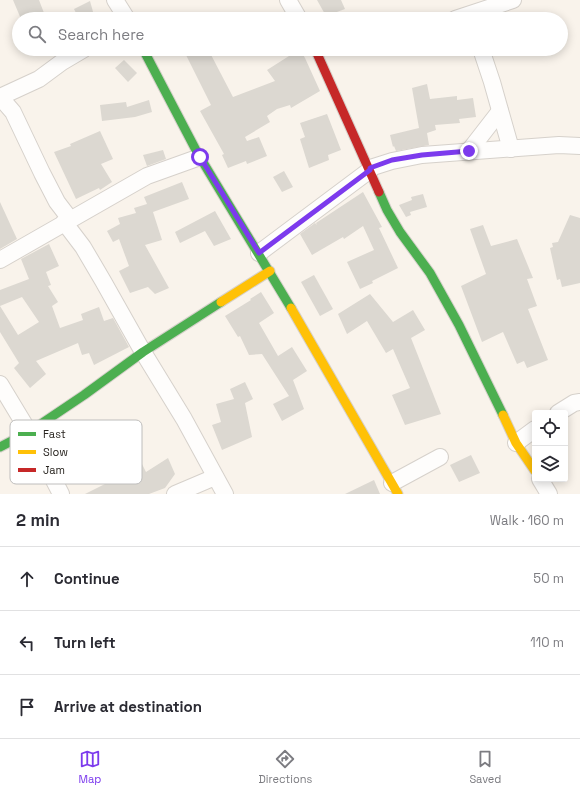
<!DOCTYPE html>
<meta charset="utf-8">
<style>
body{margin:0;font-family:"Space Grotesk",sans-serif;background:#f7f7f7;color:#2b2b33}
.controls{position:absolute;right:12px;bottom:12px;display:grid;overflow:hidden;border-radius:4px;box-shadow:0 2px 10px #0003}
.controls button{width:36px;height:36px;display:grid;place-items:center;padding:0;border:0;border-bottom:1px solid #e1e1e2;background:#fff;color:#2b2b33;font:20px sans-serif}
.stop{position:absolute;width:12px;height:12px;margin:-9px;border:3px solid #7c3aed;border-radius:50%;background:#fff}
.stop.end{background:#7c3aed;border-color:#fff;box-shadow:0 1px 4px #0008}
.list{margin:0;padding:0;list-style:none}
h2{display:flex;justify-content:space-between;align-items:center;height:52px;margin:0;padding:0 16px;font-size:17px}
h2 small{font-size:13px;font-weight:400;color:#7c7c81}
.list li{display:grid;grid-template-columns:26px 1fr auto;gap:12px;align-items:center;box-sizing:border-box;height:64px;padding:0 16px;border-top:1px solid #e1e1e2}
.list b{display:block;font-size:15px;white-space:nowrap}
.list em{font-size:13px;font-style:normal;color:#7c7c81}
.icon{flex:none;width:22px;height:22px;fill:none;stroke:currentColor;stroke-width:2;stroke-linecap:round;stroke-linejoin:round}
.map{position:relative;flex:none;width:580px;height:494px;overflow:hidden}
.search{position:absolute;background:#fff;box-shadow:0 2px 10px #0003;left:12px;right:12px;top:12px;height:44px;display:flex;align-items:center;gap:10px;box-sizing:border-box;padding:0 14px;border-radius:22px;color:#7c7c81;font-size:15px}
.sheet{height:244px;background:#fff}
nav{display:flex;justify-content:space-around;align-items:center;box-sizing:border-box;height:56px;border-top:1px solid #e1e1e2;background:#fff;font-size:11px;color:#7c7c81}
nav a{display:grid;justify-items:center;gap:2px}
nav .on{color:#7c3aed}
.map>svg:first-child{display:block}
.building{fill:#dcd8d1}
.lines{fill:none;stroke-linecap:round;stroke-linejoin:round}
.street-casing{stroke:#d6d1cb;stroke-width:18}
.fast-casing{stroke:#d6d1cb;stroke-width:11}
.slow-casing{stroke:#d6d1cb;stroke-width:11}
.jam-casing{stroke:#d6d1cb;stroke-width:11}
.street{stroke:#fefdfc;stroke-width:16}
.fast{stroke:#4caf50;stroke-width:9}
.slow{stroke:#ffc107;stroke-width:9}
.jam{stroke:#c62828;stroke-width:9}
.route{stroke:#7c3aed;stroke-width:5}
.key{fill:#fff;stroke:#bebdbc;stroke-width:1}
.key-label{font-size:11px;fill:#28241f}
</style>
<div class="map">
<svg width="580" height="494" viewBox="0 0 580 494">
<rect width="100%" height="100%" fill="#f9f3eb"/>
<g class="building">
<polygon points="13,0 39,0 44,13 40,14 43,19 21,19"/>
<polygon points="317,0 341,0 345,9 326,16"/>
<polygon points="90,1 95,19 79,19 74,9"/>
<polygon points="183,49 208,49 233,97 275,81 267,70 300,49 305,58 320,91 291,108 290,105 277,109 267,116 270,122 245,137 247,141 259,137 267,156 247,164 246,161 228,168 222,155 224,154 200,111 211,105"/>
<polygon points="124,60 137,73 128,82 115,68"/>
<polygon points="427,84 430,99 457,96 457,100 473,98 476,117 459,119 460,123 435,125 436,130 427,133 429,145 396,151 394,146 393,147 390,135 419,128 412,88"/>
<polygon points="149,100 152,112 135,117 102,121 100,105 126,102 127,107"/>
<polygon points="327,114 341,150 328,155 329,160 309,168 300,139 305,137 300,123"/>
<polygon points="100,131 113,159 101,164 112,182 100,190 99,188 76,199 54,152 71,146 70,144"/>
<polygon points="163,150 166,159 147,166 143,155"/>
<polygon points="284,171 293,187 282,192 273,177"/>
<polygon points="182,182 189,199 153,212 162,240 145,245 169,288 155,294 148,287 130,293 119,271 129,266 119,239 113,242 107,231 120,224 118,218 136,213 134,208 147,204 144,197"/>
<polygon points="363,192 382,227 379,228 398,268 372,281 373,283 360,289 347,262 374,250 363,226 344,239 343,237 312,255 300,234 315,223 317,225 316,223"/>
<polygon points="423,194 427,207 410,212 411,215 406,217 399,205 412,200 411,197"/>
<polygon points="0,202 17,239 0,249"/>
<polygon points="215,211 231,239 214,246 205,231 180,243 175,232"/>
<polygon points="570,215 580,218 580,283 562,287 560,279 557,280 550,248 553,247 552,243 558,242"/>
<polygon points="483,225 491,246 517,239 533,278 527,279 537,306 528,309 548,360 527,368 524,361 517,364 503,332 482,342 461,286 486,274 470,229"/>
<polygon points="49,244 59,266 46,272 51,285 48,286 58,302 52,306 60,328 83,320 81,314 99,307 104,321 113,318 129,347 94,365 89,353 82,355 78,343 36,361 46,374 30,388 14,368 19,363 0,332 0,306 18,335 39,322 22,297 0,306 0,290 29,279 21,259"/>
<polygon points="314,275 333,309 320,316 301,282"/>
<polygon points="261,292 274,313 259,323 278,356 292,347 307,371 293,380 304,409 282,421 273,404 289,396 262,354 249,355 240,336 238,337 225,316 251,300 250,299"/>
<polygon points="370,294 393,322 413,310 425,330 411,338 441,414 405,425 392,395 410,388 393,349 386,353 367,321 347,334 338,314"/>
<polygon points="245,382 253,399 245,403 252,437 222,450 212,425 221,422 216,404 234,399 230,389"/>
<polygon points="471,455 480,473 459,482 450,465"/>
<polygon points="168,458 175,474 165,488 149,494 85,494 129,472 126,467 140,460 146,472"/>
<polygon points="374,480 380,494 345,494"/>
</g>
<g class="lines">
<g class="street-casing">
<g id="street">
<polyline points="115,0 127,19"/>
<polyline points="288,0 299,19"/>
<polyline points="455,19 513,0"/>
<polyline points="481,49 492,82 511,149"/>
<polyline points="0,97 13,112 42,173 57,202 70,219"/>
<polyline points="0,97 39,79 62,62 84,49"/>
<polyline points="469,151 500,111"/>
<polyline points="370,168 392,161 422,155 559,145 580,146"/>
<polyline points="64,222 83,247 103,281 143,352 184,419 225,494"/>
<polyline points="259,253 370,170"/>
<polyline points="0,260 147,176 200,157"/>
<polyline points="0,384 29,432 61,494"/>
<polyline points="558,413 574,403 580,402"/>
<polyline points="516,443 535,429"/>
<polyline points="540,479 549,494"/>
<polyline points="392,483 440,457"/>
<polyline points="175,494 215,477"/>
</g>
</g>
<g class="fast-casing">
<g id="fast">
<polyline points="143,49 198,154 291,308"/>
<polyline points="379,192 387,210 400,232 430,273 459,325 503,415"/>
<polyline points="0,447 29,432 84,395 143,352 221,302"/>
</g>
</g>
<g class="slow-casing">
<g id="slow">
<polyline points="221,302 270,271"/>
<polyline points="291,308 398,494"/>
<polyline points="503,415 516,443 535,471"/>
</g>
</g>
<g class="jam-casing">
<polyline id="jam" points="315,49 379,192"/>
</g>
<use href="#street" class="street"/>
<use href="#fast" class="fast"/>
<use href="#slow" class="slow"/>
<use href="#jam" class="jam"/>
</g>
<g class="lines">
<polyline class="route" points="200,157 259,253 370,170 370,168 392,160 422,155 469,151"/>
</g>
<rect x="10" y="420" width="132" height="64" rx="6" class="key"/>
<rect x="18" y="432" width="18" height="4" fill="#4caf50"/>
<rect x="18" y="450" width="18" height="4" fill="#ffc107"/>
<rect x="18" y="468" width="18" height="4" fill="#c62828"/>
<g class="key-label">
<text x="43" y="438">Fast</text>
<text x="43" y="456">Slow</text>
<text x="43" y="474">Jam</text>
</g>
</svg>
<div class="controls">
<button><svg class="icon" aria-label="locate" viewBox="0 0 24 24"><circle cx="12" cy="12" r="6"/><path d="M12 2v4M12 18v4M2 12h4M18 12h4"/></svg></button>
<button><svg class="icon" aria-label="layers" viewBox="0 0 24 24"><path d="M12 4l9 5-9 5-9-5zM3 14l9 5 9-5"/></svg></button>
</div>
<div class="stop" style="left:200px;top:157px"></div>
<div class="stop end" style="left:469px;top:151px"></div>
<div class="search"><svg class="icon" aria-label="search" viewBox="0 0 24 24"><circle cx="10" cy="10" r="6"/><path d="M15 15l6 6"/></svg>Search here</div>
</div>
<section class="sheet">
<h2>2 min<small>Walk · 160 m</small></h2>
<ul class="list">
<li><svg class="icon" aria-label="ahead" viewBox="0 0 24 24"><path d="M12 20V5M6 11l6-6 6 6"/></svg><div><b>Continue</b></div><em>50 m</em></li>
<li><svg class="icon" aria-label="left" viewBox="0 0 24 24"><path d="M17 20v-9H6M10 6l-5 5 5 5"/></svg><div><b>Turn left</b></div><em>110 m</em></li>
<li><svg class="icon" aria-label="arrive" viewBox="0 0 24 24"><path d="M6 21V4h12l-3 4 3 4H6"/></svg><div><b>Arrive at destination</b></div></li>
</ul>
</section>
<nav>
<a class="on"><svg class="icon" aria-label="map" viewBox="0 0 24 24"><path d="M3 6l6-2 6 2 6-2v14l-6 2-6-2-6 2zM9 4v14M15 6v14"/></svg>Map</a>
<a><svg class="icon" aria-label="directions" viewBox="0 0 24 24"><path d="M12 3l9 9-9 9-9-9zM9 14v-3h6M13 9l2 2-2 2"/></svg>Directions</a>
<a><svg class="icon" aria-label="saved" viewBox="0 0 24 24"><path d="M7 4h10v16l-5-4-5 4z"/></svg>Saved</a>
</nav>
